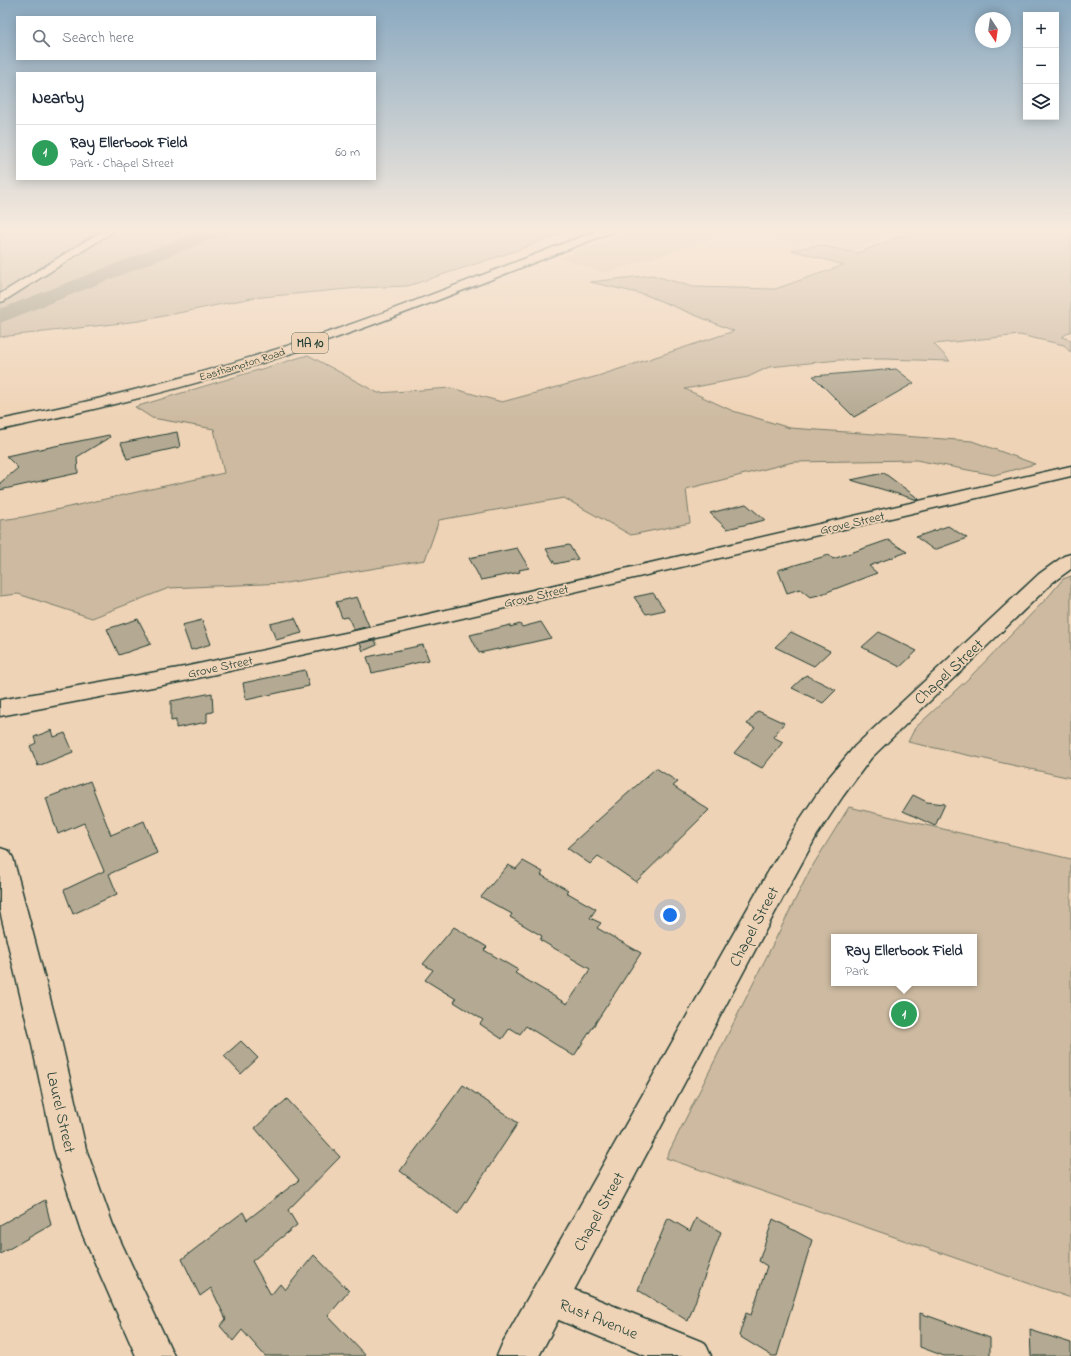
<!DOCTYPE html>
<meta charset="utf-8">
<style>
body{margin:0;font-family:"Indie Flower",sans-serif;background:#f2f2f3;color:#1f2937}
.controls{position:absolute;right:12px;top:12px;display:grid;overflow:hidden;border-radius:0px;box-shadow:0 2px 10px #0003}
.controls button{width:36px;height:36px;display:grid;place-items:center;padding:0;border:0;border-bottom:1px solid #e0e1e3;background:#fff;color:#1f2937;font:20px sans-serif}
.compass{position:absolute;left:975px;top:12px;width:36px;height:36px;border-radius:50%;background:#fff;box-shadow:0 2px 10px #0003;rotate:167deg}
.you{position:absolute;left:670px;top:915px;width:14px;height:14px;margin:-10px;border:3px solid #fff;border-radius:50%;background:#1a73e8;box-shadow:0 0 0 6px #1a73e833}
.badge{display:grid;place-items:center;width:26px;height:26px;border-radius:50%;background:#c8321e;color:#fff;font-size:13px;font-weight:700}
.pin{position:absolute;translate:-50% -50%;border:2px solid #fff;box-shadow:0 1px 4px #0006}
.popup{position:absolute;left:831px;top:934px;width:146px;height:52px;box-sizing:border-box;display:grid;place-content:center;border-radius:0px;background:#fff;filter:drop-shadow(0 1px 3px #0005);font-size:13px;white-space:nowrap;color:#747a83}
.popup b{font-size:15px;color:#1f2937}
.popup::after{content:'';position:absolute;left:50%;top:100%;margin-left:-8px;border:8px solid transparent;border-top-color:#fff}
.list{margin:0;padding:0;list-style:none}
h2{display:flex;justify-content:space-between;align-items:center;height:52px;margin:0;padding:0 16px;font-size:17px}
h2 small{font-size:13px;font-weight:400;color:#747a83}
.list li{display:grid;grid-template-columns:26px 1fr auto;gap:12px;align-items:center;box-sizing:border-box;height:56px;padding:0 16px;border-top:1px solid #e0e1e3}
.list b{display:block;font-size:15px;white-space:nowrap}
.list p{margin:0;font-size:13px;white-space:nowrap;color:#747a83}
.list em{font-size:13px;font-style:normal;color:#747a83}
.icon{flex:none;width:22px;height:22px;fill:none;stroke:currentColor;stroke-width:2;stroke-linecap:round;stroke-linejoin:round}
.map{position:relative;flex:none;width:1071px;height:1356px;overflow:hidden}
.search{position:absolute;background:#fff;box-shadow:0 2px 10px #0003;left:16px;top:16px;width:360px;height:44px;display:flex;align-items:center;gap:10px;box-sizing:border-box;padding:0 14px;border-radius:0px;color:#747a83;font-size:15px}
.panel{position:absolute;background:#fff;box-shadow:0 2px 10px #0003;left:16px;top:72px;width:360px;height:108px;border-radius:0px}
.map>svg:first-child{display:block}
.built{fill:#ddc6ab}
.green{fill:#cdbaa1;stroke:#767c6a;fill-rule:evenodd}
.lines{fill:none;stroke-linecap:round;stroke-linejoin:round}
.river{fill:#9d9883;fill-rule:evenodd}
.building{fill:#b4a992;stroke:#1f3d34}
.street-casing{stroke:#1f3d34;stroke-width:3}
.secondary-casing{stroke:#1f3d34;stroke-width:3}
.primary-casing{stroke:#1f3d34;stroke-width:3}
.street{fill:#efd3b6;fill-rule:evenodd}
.secondary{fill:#efd3b6;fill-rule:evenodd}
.primary{fill:#efd3b6;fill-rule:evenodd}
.labels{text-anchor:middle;stroke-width:3.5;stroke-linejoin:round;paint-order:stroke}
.far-street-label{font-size:11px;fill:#1f3d34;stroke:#efd3b6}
.shield{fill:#efd3b6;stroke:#5d6a5b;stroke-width:1}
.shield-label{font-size:12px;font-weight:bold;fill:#1f3d34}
.street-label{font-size:13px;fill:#1f3d34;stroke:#efd3b6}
.near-street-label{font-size:16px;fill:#1f3d34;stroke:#efd3b6}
</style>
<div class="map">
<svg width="1071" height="1356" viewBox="0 0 1071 1356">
<rect width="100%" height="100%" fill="#efd3b6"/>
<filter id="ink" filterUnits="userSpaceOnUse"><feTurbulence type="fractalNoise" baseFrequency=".025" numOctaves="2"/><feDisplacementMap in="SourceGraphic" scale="8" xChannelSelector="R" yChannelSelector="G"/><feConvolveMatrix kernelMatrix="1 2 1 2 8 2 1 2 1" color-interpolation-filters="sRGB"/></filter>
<g filter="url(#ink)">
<polygon class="built" points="636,229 908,229 851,250 818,240 798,246 741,230 606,273 560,258"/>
<g class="green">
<polygon points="0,229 573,229 512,252 408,286 358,288 252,298 139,321 0,337"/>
<polygon points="917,229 1058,229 1071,232 1071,331 1062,337 1071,340 1071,353 1064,345 1020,335 934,344 950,361 882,359 839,360 769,367 748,377 685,389 733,411 790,428 972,441 1035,464 994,475 916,460 793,462 686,489 690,523 631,535 564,498 439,520 425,560 286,583 169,588 92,618 18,594 0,596 0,520 23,517 224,473 214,429 152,418 135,407 308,355 378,393 451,388 502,402 598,376 734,331 646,295 590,282 652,275 693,287 775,289 844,265 792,250 818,245 858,253"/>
<polygon points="1071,576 1071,778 908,742 915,728 969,678 1048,597 1063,579"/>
<path d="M849,807l222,52v439l-405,-140 144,-288zM834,937h140v46h-140z"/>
</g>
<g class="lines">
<polygon class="river" points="205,229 230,229 227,233 0,323 0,309"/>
</g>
<g class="building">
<polygon points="896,369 914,383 854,417 813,376"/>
<polygon points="177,432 180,447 127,459 121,443"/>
<polygon points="109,435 110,437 77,457 78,473 0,490 0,483 18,468 6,456"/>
<polygon points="884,473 919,499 918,500 851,480"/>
<polygon points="746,504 765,520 727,529 710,513"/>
<polygon points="948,526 967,538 934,550 916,537"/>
<polygon points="888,540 907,552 869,566 877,573 819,595 810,597 800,589 787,593 778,570 829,555 833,559"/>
<polygon points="569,545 578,559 555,564 546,549"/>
<polygon points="517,548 529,568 519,570 520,572 481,580 469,558"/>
<polygon points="653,593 665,610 646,614 634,597"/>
<polygon points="357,597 369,626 354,630 348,617 342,618 336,602"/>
<polygon points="295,618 302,633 276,640 270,624"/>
<polygon points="138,619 151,644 119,655 107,629"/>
<polygon points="202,620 211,644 191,650 182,625"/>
<polygon points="541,622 551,638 498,650 498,649 479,653 470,635 510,625 510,627 520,624 522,627"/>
<polygon points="791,632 830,651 814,666 775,647"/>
<polygon points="879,632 917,651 900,667 862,647"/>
<polygon points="375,640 377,645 363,651 360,643"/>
<polygon points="423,645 429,660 372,673 367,657"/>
<polygon points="305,670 309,686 246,700 243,683"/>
<polygon points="806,675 836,690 823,703 792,688"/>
<polygon points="212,693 213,712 207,713 207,722 176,728 176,720 171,721 171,701"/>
<polygon points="758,711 784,723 773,737 783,742 762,768 734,753 755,728 747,724"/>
<polygon points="52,730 54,737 65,733 73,752 38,766 30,746 36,743 34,737"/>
<polygon points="656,768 678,782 673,786 709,810 636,882 598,856 590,864 567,848"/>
<polygon points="90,781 111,835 144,821 157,853 109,874 117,894 73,914 64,890 104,871 84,823 58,834 46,798"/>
<polygon points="913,795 927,802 945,804 935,826 903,811"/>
<polygon points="523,861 543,872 541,875 568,890 566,892 596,909 590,918 601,923 597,928 641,953 574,1056 526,1026 520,1034 510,1028 502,1039 480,1024 483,1020 454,1002 456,999 425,980 433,970 423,964 454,927 487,947 484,950 518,970 515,973 567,1004 589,972 588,972 590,969 540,940 542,936 510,917 512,914 481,897 508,865 516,869"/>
<polygon points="241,1041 258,1058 241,1074 224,1056"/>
<polygon points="463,1085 518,1123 458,1214 400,1171"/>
<polygon points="287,1099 340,1157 288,1210 297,1225 252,1261 271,1295 280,1284 285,1290 314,1255 349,1291 328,1316 366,1356 265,1356 242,1330 233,1341 220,1326 226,1319 211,1288 200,1296 182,1259 243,1212 247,1220 299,1180 255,1128"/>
<polygon points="45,1200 51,1225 0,1254 0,1225"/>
<polygon points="668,1218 690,1231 696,1218 721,1232 688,1321 638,1290"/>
<polygon points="773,1219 812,1240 777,1356 772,1356 739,1336 746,1313 751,1315 767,1266 759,1261"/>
<polygon points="920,1313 990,1338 990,1356 944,1356 920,1347"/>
<polygon points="1030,1330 1071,1343 1071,1356 1031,1356"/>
</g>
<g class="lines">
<g class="street-casing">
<g id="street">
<polygon points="105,229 117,229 4,301 0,302 0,294"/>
<polygon points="1071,466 1071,476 355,643 184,681 0,716 0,700 184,667 355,631"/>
<polygon points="0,848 9,851 13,858 61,1040 86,1149 113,1225 174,1356 136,1356 81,1231 54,1149 31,1040 0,911"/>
<polygon points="550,1280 705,1343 711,1356 646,1356 537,1311 532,1298 537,1285"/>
</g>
</g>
<g class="secondary-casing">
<polygon id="secondary" points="1071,554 1071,569 1053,582 871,758 843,796 817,835 787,890 539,1356 497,1356 503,1342 767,874 799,821 825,782 855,746 1039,574 1064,556"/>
</g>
<g class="primary-casing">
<path id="primary" d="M601,229h15l-1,2c-112,43 -222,89 -335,126 -92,31 -186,53 -280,73v-10c90,-18 180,-40 268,-68 113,-35 223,-81 333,-123z"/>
</g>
<use href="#street" class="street"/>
<use href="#secondary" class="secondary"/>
<use href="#primary" class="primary"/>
</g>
</g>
<linearGradient id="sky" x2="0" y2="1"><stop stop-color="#8aa9c0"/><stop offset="0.55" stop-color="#f8ebde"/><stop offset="1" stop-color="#f8ebde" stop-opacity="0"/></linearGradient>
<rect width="1071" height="419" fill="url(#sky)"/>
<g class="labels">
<g class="far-street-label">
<text transform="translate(242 364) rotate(-17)" y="4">Easthampton Road</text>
</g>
<rect class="shield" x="292" y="333" width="36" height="20" rx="3"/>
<g class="shield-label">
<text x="310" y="347">MA 10</text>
</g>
<g class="street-label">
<text transform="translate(852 522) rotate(-13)" y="5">Grove Street</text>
<text transform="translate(536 595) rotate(-13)" y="5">Grove Street</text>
<text transform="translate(220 666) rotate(-12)" y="5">Grove Street</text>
</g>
<g class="near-street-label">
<text transform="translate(948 671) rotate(-43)" y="6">Chapel Street</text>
<text transform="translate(753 926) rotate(-62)" y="6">Chapel Street</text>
<text transform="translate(62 1112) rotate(77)" y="6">Laurel Street</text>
<text transform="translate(598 1211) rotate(-61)" y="6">Chapel Street</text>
<text transform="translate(599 1318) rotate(22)" y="6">Rust Avenue</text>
</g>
</g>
</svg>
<div class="controls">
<button>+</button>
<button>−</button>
<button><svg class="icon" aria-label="layers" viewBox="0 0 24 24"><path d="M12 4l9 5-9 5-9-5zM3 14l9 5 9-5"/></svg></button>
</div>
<svg class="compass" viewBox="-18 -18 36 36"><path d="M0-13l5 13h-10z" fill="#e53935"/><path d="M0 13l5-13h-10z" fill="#747a83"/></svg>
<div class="you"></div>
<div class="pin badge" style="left:904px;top:1014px;background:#2e9e5b">1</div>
<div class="popup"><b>Ray Ellerbook Field</b>Park</div>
<div class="search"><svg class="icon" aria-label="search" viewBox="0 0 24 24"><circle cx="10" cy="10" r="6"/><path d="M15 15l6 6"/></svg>Search here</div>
<section class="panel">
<h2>Nearby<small></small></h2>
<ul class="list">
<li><span class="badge" style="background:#2e9e5b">1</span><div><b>Ray Ellerbook Field</b><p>Park · Chapel Street</p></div><em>60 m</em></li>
</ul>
</section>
</div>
